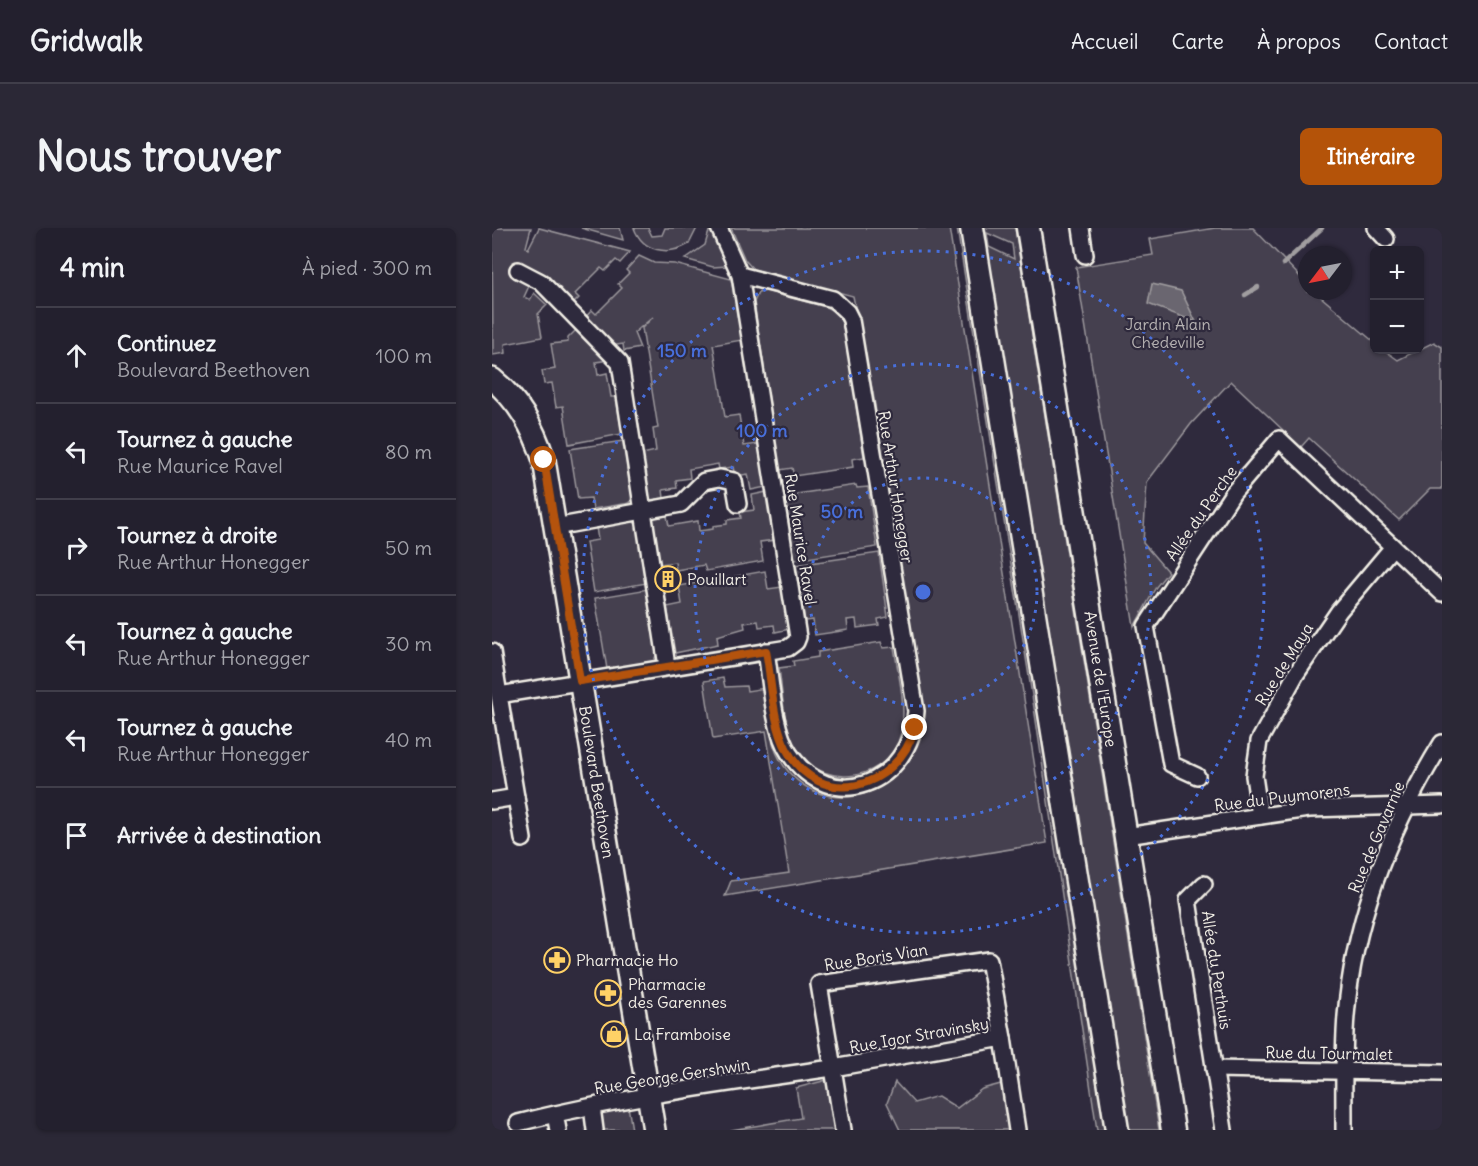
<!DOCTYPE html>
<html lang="fr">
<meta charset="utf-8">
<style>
body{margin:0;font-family:Delius,sans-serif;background:#2b2836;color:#f1f3f6}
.controls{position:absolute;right:18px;top:18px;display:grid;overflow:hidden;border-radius:9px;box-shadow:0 2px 4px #0004}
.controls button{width:54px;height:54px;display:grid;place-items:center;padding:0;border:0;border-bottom:2px solid #403e4a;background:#23202e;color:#f1f3f6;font:30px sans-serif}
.compass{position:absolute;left:806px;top:18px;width:54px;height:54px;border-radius:50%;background:#23202e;box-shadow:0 2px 4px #0004;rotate:238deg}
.stop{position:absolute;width:18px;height:18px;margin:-14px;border:4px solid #b45309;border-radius:50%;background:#fff}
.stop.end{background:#b45309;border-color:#fff;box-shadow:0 2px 6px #0008}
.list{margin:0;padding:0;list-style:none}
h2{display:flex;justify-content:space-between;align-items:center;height:78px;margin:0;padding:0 24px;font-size:26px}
h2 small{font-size:20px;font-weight:400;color:#a3a3aa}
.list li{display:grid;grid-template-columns:39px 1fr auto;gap:18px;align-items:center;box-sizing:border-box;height:96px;padding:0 24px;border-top:2px solid #403e4a}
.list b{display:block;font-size:22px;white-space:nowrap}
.list p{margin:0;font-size:20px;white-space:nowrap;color:#a3a3aa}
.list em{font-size:20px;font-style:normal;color:#a3a3aa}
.icon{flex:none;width:33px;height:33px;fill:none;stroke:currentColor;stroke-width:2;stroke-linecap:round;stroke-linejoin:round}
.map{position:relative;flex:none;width:950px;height:902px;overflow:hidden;border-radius:9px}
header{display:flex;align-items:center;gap:36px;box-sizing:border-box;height:84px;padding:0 30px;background:#23202e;border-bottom:2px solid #403e4a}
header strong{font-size:28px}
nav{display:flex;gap:33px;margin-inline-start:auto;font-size:21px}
.intro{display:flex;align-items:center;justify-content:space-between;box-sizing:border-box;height:144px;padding:0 36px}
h1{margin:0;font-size:42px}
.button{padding:15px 27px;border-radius:9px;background:#b45309;color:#fff;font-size:21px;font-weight:700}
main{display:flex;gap:36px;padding:0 36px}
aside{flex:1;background:#23202e;border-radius:9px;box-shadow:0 2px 4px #0004}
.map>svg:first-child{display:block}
.green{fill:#454050;stroke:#9c989c;stroke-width:1.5;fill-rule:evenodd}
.water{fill:#6a6670;stroke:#a19ea0;stroke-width:1.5}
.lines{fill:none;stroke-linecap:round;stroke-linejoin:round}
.stream{stroke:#a19ea0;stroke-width:4.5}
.street-casing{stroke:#f4f1e8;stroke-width:20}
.secondary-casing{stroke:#f4f1e8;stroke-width:26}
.primary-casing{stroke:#f4f1e8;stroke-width:27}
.street{stroke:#2f2a3d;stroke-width:15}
.secondary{stroke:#2f2a3d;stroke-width:21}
.primary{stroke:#2f2a3d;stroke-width:22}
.route{stroke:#b45309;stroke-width:8}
.ring{fill:none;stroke:#486fdb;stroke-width:3;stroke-dasharray:3 6}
.labels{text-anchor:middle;stroke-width:4.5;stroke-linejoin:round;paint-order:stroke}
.park-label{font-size:16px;fill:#b7b3b3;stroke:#2f2a3d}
.street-label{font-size:16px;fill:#f4f1e8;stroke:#2f2a3d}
.poi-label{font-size:16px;fill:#f4f1e8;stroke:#2f2a3d;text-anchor:start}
.centre{fill:#486fdb;stroke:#2f2a3d;stroke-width:3}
.ring-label{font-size:18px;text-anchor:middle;font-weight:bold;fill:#486fdb;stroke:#2f2a3d;stroke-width:4.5;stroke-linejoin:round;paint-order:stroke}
</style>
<header>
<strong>Gridwalk</strong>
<nav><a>Accueil</a><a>Carte</a><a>À propos</a><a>Contact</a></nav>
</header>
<div class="intro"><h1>Nous trouver</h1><a class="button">Itinéraire</a></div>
<main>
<aside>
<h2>4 min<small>À pied · 300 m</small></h2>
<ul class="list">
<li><svg class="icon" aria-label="ahead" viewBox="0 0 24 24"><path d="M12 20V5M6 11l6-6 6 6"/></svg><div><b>Continuez</b><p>Boulevard Beethoven</p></div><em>100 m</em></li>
<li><svg class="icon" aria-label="left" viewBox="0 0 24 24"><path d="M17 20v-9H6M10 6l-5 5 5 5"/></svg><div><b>Tournez à gauche</b><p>Rue Maurice Ravel</p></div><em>80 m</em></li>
<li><svg class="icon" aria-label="right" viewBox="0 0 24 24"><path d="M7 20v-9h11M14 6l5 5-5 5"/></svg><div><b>Tournez à droite</b><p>Rue Arthur Honegger</p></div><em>50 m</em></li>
<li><svg class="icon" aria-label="left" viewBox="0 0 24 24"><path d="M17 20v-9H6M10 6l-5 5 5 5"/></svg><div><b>Tournez à gauche</b><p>Rue Arthur Honegger</p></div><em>30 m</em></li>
<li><svg class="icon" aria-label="left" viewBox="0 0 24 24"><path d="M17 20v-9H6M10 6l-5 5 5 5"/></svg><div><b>Tournez à gauche</b><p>Rue Arthur Honegger</p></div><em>40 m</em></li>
<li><svg class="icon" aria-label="arrive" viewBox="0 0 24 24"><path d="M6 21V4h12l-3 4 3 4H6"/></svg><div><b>Arrivée à destination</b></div></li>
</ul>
</aside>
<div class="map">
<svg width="950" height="902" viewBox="0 0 950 902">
<rect width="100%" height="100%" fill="#2f2a3d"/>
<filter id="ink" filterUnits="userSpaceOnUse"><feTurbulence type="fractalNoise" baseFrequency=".0167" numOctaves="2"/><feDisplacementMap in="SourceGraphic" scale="12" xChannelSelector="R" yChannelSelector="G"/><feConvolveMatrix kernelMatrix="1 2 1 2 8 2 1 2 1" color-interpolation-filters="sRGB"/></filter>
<g filter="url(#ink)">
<g class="green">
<polygon points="0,0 39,0 34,19 36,21 47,0 138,24 128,35 124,32 113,43 109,40 83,66 87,70 78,79 49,51 51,45 29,35 22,49 38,56 32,69 38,72 42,65 55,77 46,86 50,109 13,116 14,125 1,127"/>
<polygon points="89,0 128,0 131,12"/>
<path d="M142,0h14l4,8 10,-1 3,-7h32l-8,16c-21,12 -46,8 -55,-16z"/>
<polygon points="218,0 219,0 235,38 221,39 193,31 213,17"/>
<path d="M239,0h218l98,615 -322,53 6,-15 58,-8 -23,-142 -53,8 -9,-58 19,-3 2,9 21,-1 1,5 18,-3c4,28 2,54 19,78 46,62 135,24 139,-50l-50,-323 -20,-97 -100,-27 -8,-9z"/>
<polygon points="465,0 472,0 618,902 605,902 543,486"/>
<path d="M486,0h37l144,902h-37zM495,5l25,11 2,15 -25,-12z"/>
<polygon points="723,0 761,0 815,56 815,63 822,63 882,114 882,122 892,122 906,132 942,114 950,119 950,261 938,261 907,292 817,210 809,219 739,153 699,196 655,254 651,315 676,344 664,359 642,399 584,39 661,27 658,11"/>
<polygon points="147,28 162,35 183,36 239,51 250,112 221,117 222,122 233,189 247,187 252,218 266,216 274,259 259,262 256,246 243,248 241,239 227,241 226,236 197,241 198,250 184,252 185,260 171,262 172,270 157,272 150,226 164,223 161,201 166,200 150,100 161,89 142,105 148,120 132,123 131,116 118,118 91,92 100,82 104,86 130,60 126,56 137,45 134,42"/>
<polygon points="274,63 334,79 345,85 352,99 372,229 360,231 361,239 302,248 300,240 288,242 262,74 266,65"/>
<polygon points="85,101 103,122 117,132 104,134 106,147 115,145 119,169 124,169 130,206 77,216 71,178 64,179 60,155 52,156 50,143 63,141 59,116 76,114 76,110"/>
<polygon points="131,213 140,269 138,275 101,281 99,270 86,271 78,221"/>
<polygon points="364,257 365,260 376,259 385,319 303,332 293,272 305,270 305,266"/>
<polygon points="275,264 283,312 268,314 271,333 214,343 212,337 184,342 183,334 168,336 160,290 175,288 177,298 206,293 207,303 221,301 221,298 235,296 235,292 249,290 248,284 262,282 260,267"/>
<polygon points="141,293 146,298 155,355 102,364 94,314 106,312 104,299"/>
<polygon points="387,325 396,389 386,391 387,397 365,400 364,391 355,392 356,402 323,407 321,392 313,393 304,337"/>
<polygon points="273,343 276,361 290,359 298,401 283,404 282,397 267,399 266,393 252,395 253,400 225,408 226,416 183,425 175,379 190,376 187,358"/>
<polygon points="156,361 166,422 162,433 115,441 103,370"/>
<path d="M389,414l2,6 11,-1c4,27 13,59 7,86 -11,47 -75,58 -102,20 -16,-22 -16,-58 -20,-85l15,-2 -1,-5 25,-4v-5z"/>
<polygon points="335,852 344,902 239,902 309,890 304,860"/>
<polygon points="403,854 422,875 446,868 465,880 490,861 509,856 517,902 408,902 395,875"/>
<polygon points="136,878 140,902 107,902 108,886 115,880"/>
</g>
<polygon class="water" points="660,56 689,63 704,94 656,76"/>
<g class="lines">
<g class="stream">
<polyline points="791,36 830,0"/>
<polyline points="753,67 766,59"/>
</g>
<g class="street-casing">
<g id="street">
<polyline points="589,0 593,27"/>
<polyline points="884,0 894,11"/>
<polyline points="26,42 49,54 128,135 175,438"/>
<path d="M248,47l93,24 14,13 4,8 65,391c-5,73 -85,106 -127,42 -16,-24 -18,-72 -23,-102"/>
<polyline points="63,299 189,276 212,253 228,250 242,253 246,276"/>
<polyline points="0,424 7,467"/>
<polyline points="705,548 679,536 654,398 741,265 787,211 950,365"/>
<polyline points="0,573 24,569"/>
<polyline points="768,588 762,548 767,513 804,446 847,383 900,320"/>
<polyline points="634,608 817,581 950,577"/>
<polyline points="31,611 7,467 296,420 304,414 306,409 248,47 227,0"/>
<polyline points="712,656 696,672 732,902"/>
<polyline points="722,841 950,845"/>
<polyline points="100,879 103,902"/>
<polyline points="63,886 66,902"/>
<path d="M26,895c102,-26 210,-40 315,-55l-14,-84 170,-24 14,78"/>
<polyline points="351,902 341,840 511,810 525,902"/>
<path d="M852,902c0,-38 -1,-77 2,-114 8,-98 45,-190 96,-273"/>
</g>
</g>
<g class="secondary-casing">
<path id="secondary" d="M0,151c27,22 41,48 52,81l110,670"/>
</g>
<g class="primary-casing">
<g id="primary">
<polyline points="480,0 625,902"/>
<polyline points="536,0 681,902"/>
</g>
</g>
<use href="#street" class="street"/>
<use href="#secondary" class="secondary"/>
<use href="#primary" class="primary"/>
</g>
</g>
<g class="lines" filter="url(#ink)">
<path class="route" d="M52,232l36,221 186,-30c6,31 6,71 21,99 33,61 110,40 128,-22"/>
</g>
<g class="ring">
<circle cx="431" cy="364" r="114"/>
<circle cx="431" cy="364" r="228"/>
<circle cx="431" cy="364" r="341"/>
</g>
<defs>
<g id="building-ring" transform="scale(1.35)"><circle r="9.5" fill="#2f2a3d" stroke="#ffd166" stroke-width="1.5"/><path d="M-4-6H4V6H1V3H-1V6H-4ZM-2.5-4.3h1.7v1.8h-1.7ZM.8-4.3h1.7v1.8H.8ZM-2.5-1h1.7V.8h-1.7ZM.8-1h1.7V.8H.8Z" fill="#ffd166"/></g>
<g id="pharmacy-ring" transform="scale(1.35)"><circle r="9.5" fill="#2f2a3d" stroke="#ffd166" stroke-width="1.5"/><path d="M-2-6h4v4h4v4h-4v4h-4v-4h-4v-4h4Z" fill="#ffd166"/></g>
<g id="shop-ring" transform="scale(1.35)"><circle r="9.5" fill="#2f2a3d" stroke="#ffd166" stroke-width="1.5"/><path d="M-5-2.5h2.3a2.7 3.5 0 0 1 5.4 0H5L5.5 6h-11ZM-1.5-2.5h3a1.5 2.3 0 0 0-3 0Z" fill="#ffd166"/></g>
</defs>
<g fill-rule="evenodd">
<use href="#building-ring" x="176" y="351"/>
<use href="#pharmacy-ring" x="65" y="732"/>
<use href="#pharmacy-ring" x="116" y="765"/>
<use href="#shop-ring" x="122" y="806"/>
</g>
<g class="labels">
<g class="park-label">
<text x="676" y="102">Jardin Alain<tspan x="676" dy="18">Chedeville</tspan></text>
</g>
<g class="street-label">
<text transform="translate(404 259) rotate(81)" y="6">Rue Arthur Honegger</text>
<text transform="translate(709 285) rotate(-55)" y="6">Allée du Perche</text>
<text transform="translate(309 311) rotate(81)" y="6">Rue Maurice Ravel</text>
<text transform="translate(792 436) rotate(-58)" y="6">Rue de Maya</text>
<text transform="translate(609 451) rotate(81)" y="6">Avenue de l'Europe</text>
<text transform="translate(105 554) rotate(81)" y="6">Boulevard Beethoven</text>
<text transform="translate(790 569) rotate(-7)" y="6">Rue du Puymorens</text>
<text transform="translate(884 609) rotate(-67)" y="6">Rue de Gavarnie</text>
<text transform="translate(384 729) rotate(-9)" y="6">Rue Boris Vian</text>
<text transform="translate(725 742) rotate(81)" y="6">Allée du Perthuis</text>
<text transform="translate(427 807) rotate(-10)" y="6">Rue Igor Stravinsky</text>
<text transform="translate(837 825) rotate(1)" y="6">Rue du Tourmalet</text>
<text transform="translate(180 848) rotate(-9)" y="6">Rue George Gershwin</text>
</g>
<g class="poi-label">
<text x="195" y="357">Pouillart</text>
<text x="84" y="738">Pharmacie Ho</text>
<text x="136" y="762">Pharmacie<tspan x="136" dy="18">des Garennes</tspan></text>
<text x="142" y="812">La Framboise</text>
</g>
</g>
<circle cx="431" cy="364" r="9" class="centre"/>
<g class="ring-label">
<text x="190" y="129">150 m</text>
<text x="270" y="209">100 m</text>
<text x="350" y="290">50 m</text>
</g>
</svg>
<div class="controls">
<button>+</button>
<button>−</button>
</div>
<svg class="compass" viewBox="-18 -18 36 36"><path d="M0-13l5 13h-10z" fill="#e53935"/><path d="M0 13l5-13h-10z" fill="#a3a3aa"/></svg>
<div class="stop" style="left:52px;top:232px"></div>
<div class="stop end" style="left:423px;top:500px"></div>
</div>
</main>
